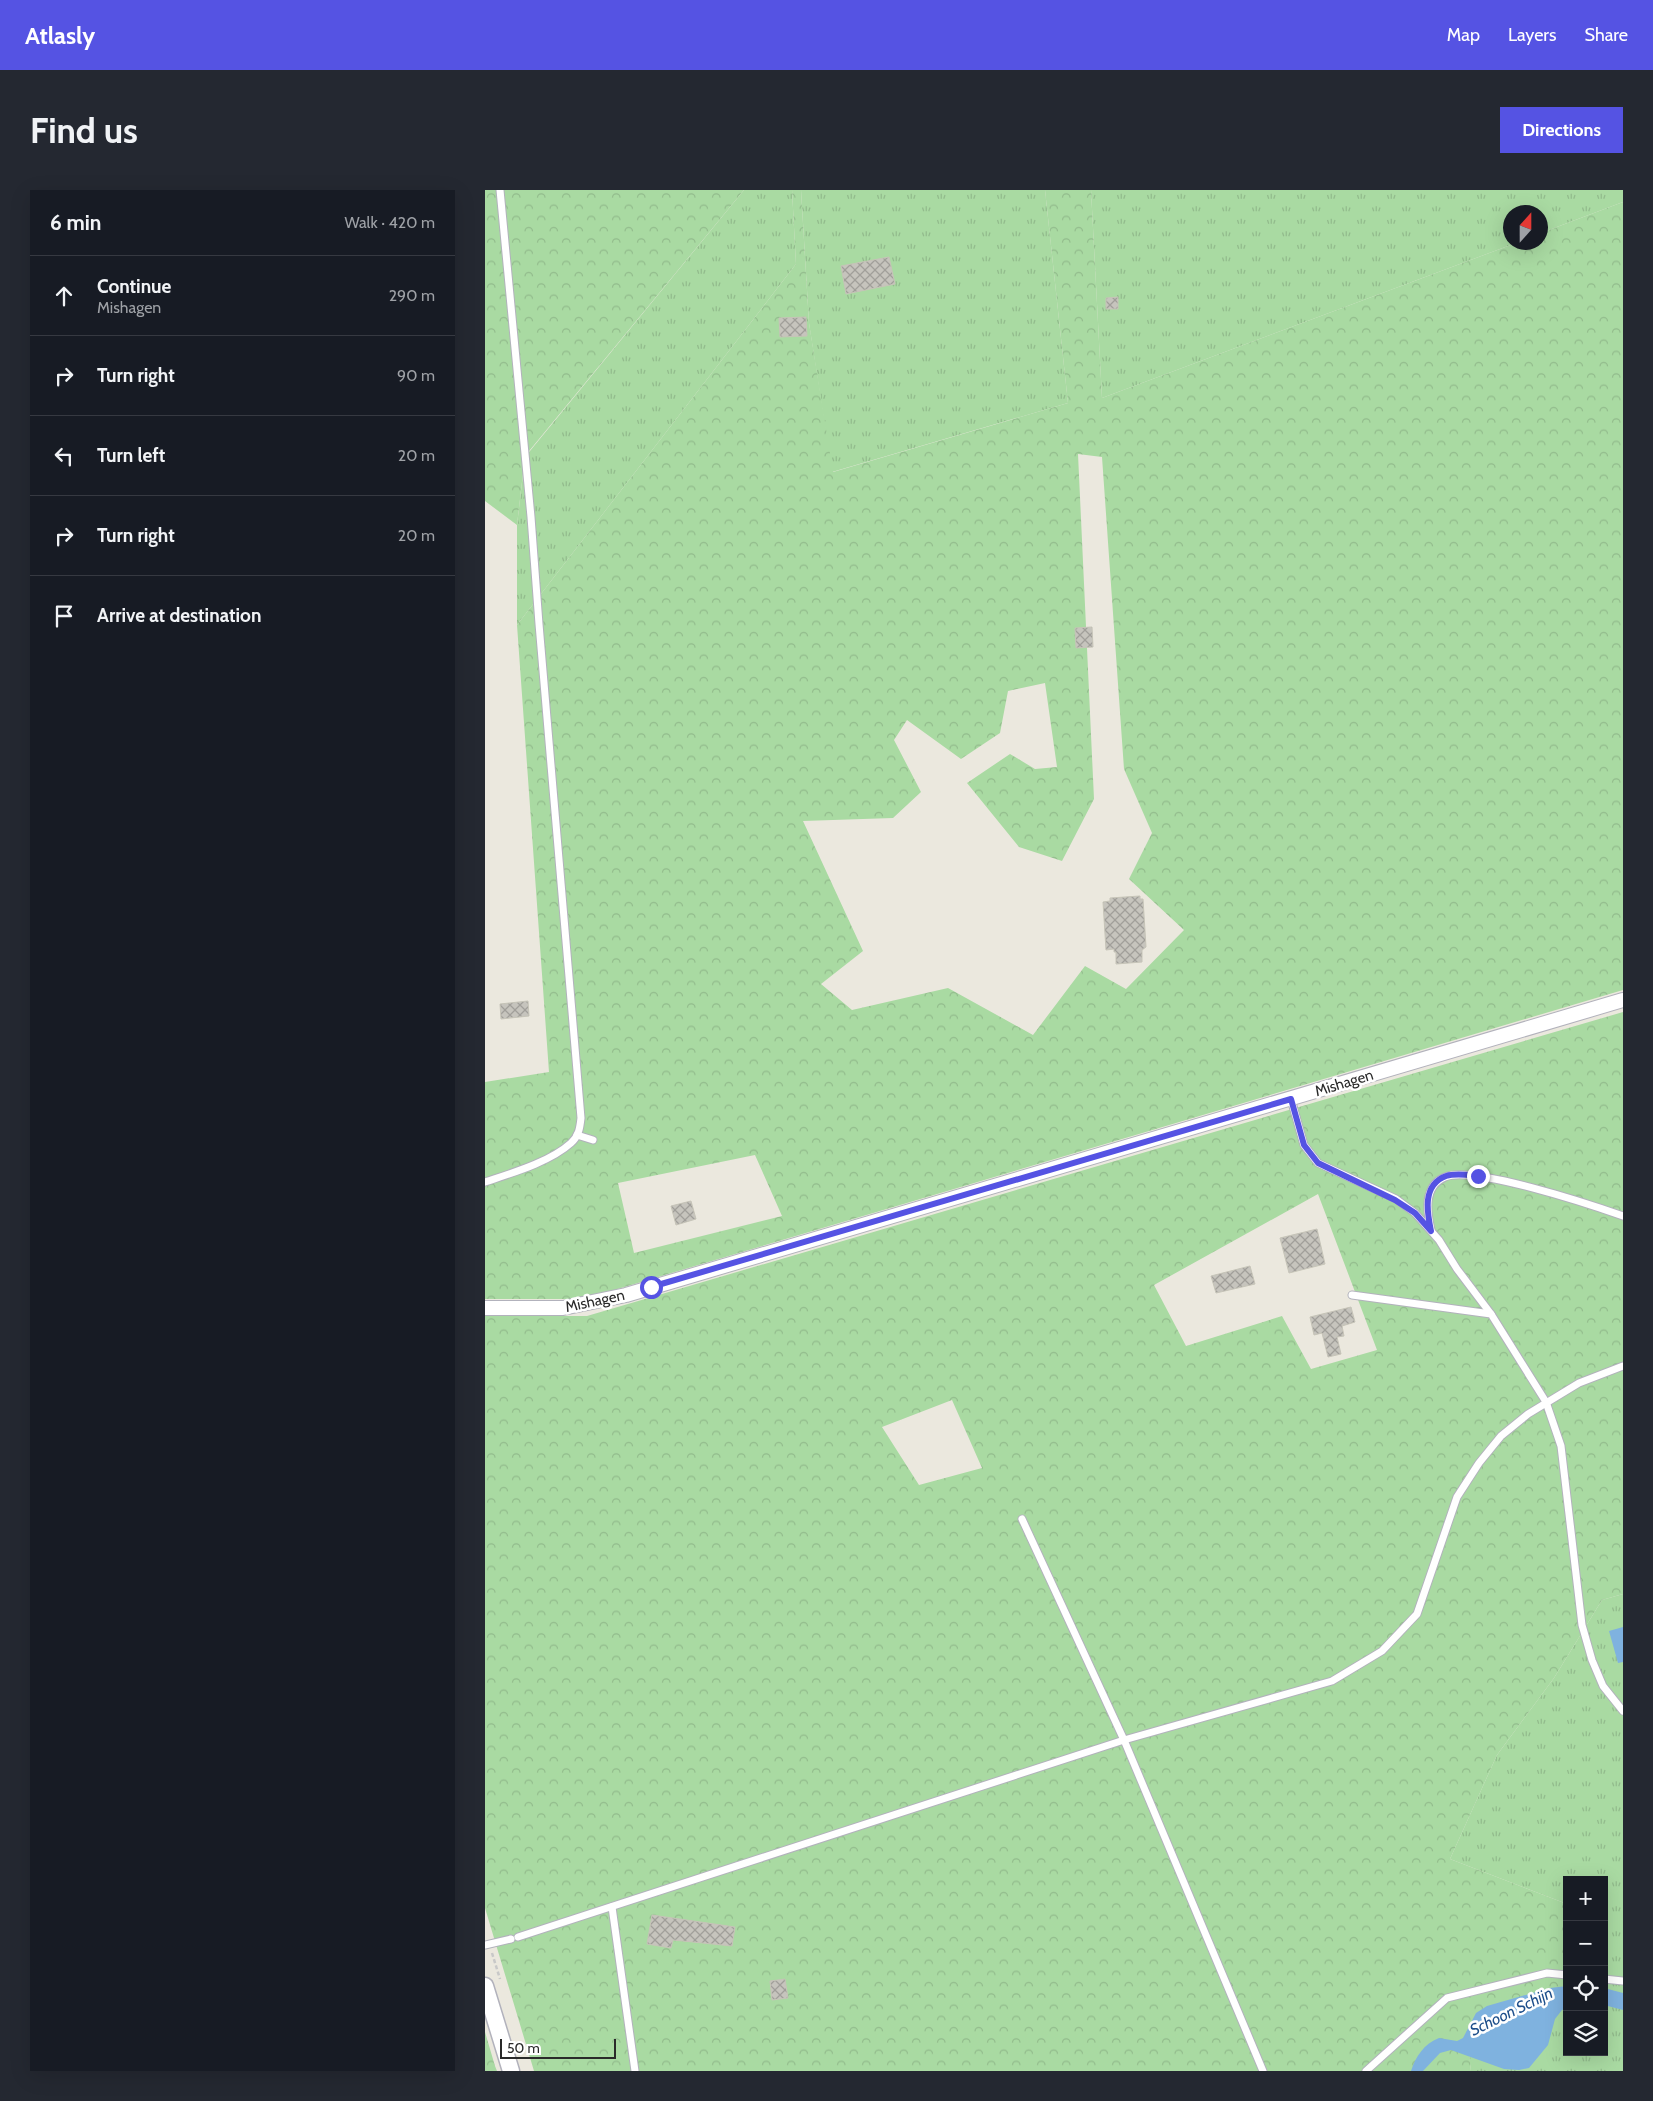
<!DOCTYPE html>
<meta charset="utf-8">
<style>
body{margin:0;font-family:Cabin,sans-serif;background:#242831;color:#f1f3f6}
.controls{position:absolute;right:15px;bottom:15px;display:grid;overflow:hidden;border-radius:0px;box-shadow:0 5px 20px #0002}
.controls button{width:45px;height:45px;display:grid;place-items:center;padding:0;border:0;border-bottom:1px solid #363941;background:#171b24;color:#f1f3f6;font:25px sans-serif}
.compass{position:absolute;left:1018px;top:15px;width:45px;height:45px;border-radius:50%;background:#171b24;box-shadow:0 5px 20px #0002;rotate:21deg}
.scale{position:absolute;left:15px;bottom:12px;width:116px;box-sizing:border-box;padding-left:5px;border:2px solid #2a2a2a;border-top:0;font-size:14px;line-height:18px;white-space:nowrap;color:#2a2a2a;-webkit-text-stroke:4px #fff;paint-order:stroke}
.stop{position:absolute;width:15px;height:15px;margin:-11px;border:4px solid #5553e3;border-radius:50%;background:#fff}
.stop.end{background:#5553e3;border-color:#fff;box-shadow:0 1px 5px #0008}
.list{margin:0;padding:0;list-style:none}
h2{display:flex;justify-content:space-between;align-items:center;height:65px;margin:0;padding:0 20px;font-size:21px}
h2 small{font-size:16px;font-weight:400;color:#9ea1a6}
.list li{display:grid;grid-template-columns:32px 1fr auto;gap:15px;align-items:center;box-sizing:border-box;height:80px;padding:0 20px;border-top:1px solid #363941}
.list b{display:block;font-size:19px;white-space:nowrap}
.list p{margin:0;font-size:16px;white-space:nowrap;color:#9ea1a6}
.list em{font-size:16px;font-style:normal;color:#9ea1a6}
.icon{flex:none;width:28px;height:28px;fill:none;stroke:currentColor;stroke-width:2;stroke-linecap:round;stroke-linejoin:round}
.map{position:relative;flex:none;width:1138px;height:1881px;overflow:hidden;border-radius:0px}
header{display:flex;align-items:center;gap:30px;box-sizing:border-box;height:70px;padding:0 25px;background:#5553e3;color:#fff}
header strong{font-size:24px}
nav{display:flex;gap:28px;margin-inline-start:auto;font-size:18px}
.intro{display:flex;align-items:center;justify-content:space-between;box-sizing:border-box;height:120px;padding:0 30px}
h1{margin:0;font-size:35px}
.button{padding:12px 22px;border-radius:0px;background:#5553e3;color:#fff;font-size:18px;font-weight:700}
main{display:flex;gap:30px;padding:0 30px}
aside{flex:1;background:#171b24;border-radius:0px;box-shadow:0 5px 20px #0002}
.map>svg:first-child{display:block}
.grass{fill:url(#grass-tufts)}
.forest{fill:url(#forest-crowns);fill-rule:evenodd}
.water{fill:#7fb2df}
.building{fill:url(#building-cross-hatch);stroke:#c6c4b8}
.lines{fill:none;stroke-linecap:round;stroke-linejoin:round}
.service-casing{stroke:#b2b2bc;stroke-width:9}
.minor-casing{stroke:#b2b2bc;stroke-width:16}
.tertiary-casing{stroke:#b2b2bc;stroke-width:19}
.path{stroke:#c8c8c8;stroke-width:2.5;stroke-dasharray:4 2.5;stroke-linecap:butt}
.service{stroke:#fff;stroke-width:7}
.minor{stroke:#fff;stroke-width:14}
.tertiary{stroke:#fff;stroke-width:16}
.route{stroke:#5553e3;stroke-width:6}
.labels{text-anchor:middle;stroke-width:5;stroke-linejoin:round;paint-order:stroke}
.street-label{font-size:15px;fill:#2a2a2a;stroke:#fff}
.water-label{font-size:16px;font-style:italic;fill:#1e4f8b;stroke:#fff}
</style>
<header>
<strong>Atlasly</strong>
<nav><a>Map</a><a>Layers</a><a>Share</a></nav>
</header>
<div class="intro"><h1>Find us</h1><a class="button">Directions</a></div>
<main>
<aside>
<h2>6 min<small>Walk · 420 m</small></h2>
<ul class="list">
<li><svg class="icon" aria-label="ahead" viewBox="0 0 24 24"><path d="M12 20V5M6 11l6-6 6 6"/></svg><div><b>Continue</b><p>Mishagen</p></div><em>290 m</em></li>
<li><svg class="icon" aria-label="right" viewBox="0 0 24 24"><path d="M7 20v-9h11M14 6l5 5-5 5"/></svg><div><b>Turn right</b></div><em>90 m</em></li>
<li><svg class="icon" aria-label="left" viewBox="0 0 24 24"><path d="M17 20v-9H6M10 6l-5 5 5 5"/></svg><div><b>Turn left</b></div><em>20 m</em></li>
<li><svg class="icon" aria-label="right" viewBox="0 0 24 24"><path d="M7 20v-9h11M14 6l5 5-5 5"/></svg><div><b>Turn right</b></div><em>20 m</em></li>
<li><svg class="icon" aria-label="arrive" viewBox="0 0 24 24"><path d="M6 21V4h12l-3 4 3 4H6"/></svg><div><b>Arrive at destination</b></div></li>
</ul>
</aside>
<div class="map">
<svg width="1138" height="1881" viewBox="0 0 1138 1881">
<defs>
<pattern id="grass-tufts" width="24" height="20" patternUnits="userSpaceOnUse" patternTransform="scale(1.25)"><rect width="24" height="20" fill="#a9daa2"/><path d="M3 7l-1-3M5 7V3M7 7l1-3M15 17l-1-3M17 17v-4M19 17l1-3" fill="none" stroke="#92bb8c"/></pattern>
<pattern id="forest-crowns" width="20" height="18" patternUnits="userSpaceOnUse" patternTransform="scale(1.25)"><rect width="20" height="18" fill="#a9daa2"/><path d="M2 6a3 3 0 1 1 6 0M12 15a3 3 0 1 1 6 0" fill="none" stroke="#92bb8c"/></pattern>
<pattern id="building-cross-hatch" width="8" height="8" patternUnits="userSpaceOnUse" patternTransform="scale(1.25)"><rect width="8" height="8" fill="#c6c4bd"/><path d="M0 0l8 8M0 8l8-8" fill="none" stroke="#a19f9a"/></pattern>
</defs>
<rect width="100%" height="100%" fill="#ebe8de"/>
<g class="grass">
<polygon points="259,0 307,0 311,74 32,435 32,335 40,267"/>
<polygon points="316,0 560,0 583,213 347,282 324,133"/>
<polygon points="606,0 1138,0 1138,12 1056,43 1056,22 1026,22 1026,52 1031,53 617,208"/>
<polygon points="1138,1404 1138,1881 986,1881 980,1835 1082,1795 1082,1862 1119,1862 1119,1690 1082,1690 1082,1714 965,1669 1012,1565 1069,1488 1117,1410"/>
</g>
<g class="forest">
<polygon points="0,0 259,0 40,266 32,335 0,311"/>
<path d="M307,0h9l8,133 24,149 235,-69 -23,-213h46l11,208 414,-155 25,-1v-9l82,-31v788l-1039,309h-99v-217l64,-10 -32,-447 279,-361zM593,264l24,3 22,312 28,64 -23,46 55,51 -58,59 -41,-23 -52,69 -85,-47 -96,22 -31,-26 42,-33 -60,-130 90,-3 28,-26 -27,-52 13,-20 54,39 39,-26 8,-42 37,-8 12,84 -22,2 -25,-15 -43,29 52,64 43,14 32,-62zM270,965l27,61 -148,37 -16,-70z"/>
<path d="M1138,822v582l-21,6 -48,78 -57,77 -47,104 117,45v81l-101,40 5,46h-937l-49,-163v-592h102zM833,1004l59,156 -66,19 -29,-53 -96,30 -32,-61zM467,1210l30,68 -63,17 -37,-58z"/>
<polygon points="0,1842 10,1876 12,1881 0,1881"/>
</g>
<g class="water">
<polygon points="1138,1437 1138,1472 1133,1473 1124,1441"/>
<path d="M1082,1796v22l-5,2 -7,9 -7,26 -19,23 -10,2 -15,-1 -53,-19 -11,3 -17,18h-12c5,-15 13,-27 28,-33l18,3 6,-3 13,-25 11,-7 63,-18z"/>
<polygon points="1119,1798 1138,1803 1138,1820 1119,1815"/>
</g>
<g class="building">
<polygon points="404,67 410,94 361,104 356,76"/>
<polygon points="633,107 633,119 621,119 621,108"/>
<polygon points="321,127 322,146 295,147 294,128"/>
<polygon points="607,437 608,457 591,458 590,438"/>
<polygon points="655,706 655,709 658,709 661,757 657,760 657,772 631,774 631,762 629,762 629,759 621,760 618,712 625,711 625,708"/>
<polygon points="43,811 44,826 16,829 15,814"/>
<polygon points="206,1011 211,1029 191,1035 186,1016"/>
<polygon points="832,1039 840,1074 804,1083 795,1048"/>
<polygon points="765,1076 770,1094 731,1103 726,1086"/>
<polygon points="866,1117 870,1132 857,1136 859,1146 852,1147 856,1164 843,1167 837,1143 829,1145 825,1127"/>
<polygon points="167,1725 250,1737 247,1756 188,1750 186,1758 162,1754"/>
<polygon points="300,1789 303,1808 287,1810 285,1791"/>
</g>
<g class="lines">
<g class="service-casing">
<g id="service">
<polyline points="806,909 819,955 833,973 911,1009 930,1023 954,1050 972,1079 1006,1124"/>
<polyline points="92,945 108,950"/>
<path d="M0,992c27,-9 65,-20 86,-39 8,-7 9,-16 10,-25l-42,-494 -8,-107 -31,-327"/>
<path d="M946,1040c-4,-18 -8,-44 14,-53 27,-12 147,28 178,39"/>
<polyline points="867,1105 1006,1124 1061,1212 1076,1256 1097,1435 1107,1470 1118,1496 1138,1521"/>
<polyline points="537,1329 639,1550 778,1881"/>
<polyline points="127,1717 150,1881"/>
<polyline points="33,1747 639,1550 847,1491 897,1461 932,1424 972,1307 994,1273 1016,1246 1043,1224 1094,1193 1138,1176"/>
<polyline points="0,1755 26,1749"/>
<polyline points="1119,1789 1138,1791"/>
<polyline points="881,1881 962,1808 1062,1783 1082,1785"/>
</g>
</g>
<g class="minor-casing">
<polyline id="minor" points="0,1118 78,1118 141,1105 1138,810"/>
</g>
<g class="tertiary-casing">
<polyline id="tertiary" points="0,1796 26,1881"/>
</g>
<polyline class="path" points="7,1763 15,1789"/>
<use href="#service" class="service"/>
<use href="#minor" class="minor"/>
<use href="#tertiary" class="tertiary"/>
</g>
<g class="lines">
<path class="route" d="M166,1097l640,-188 13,46 14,18 77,37 20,13 16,18c-4,-19 -9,-46 15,-55 10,-3 22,-1 32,0"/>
</g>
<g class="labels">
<g class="street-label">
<text transform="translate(859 893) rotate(-17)" y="5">Mishagen</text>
<text transform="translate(110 1111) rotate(-12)" y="5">Mishagen</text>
</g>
<g class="water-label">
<text transform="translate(1026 1821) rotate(-26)" y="6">Schoon Schijn</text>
</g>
</g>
</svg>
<div class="controls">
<button>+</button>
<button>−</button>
<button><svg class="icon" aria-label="locate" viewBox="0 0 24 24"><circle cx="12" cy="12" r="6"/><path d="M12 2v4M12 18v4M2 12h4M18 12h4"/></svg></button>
<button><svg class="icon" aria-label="layers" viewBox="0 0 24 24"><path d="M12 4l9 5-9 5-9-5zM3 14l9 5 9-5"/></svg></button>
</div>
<svg class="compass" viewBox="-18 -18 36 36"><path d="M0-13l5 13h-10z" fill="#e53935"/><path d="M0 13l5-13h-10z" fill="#9ea1a6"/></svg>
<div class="scale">50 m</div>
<div class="stop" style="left:166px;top:1097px"></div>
<div class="stop end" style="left:993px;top:986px"></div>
</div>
</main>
